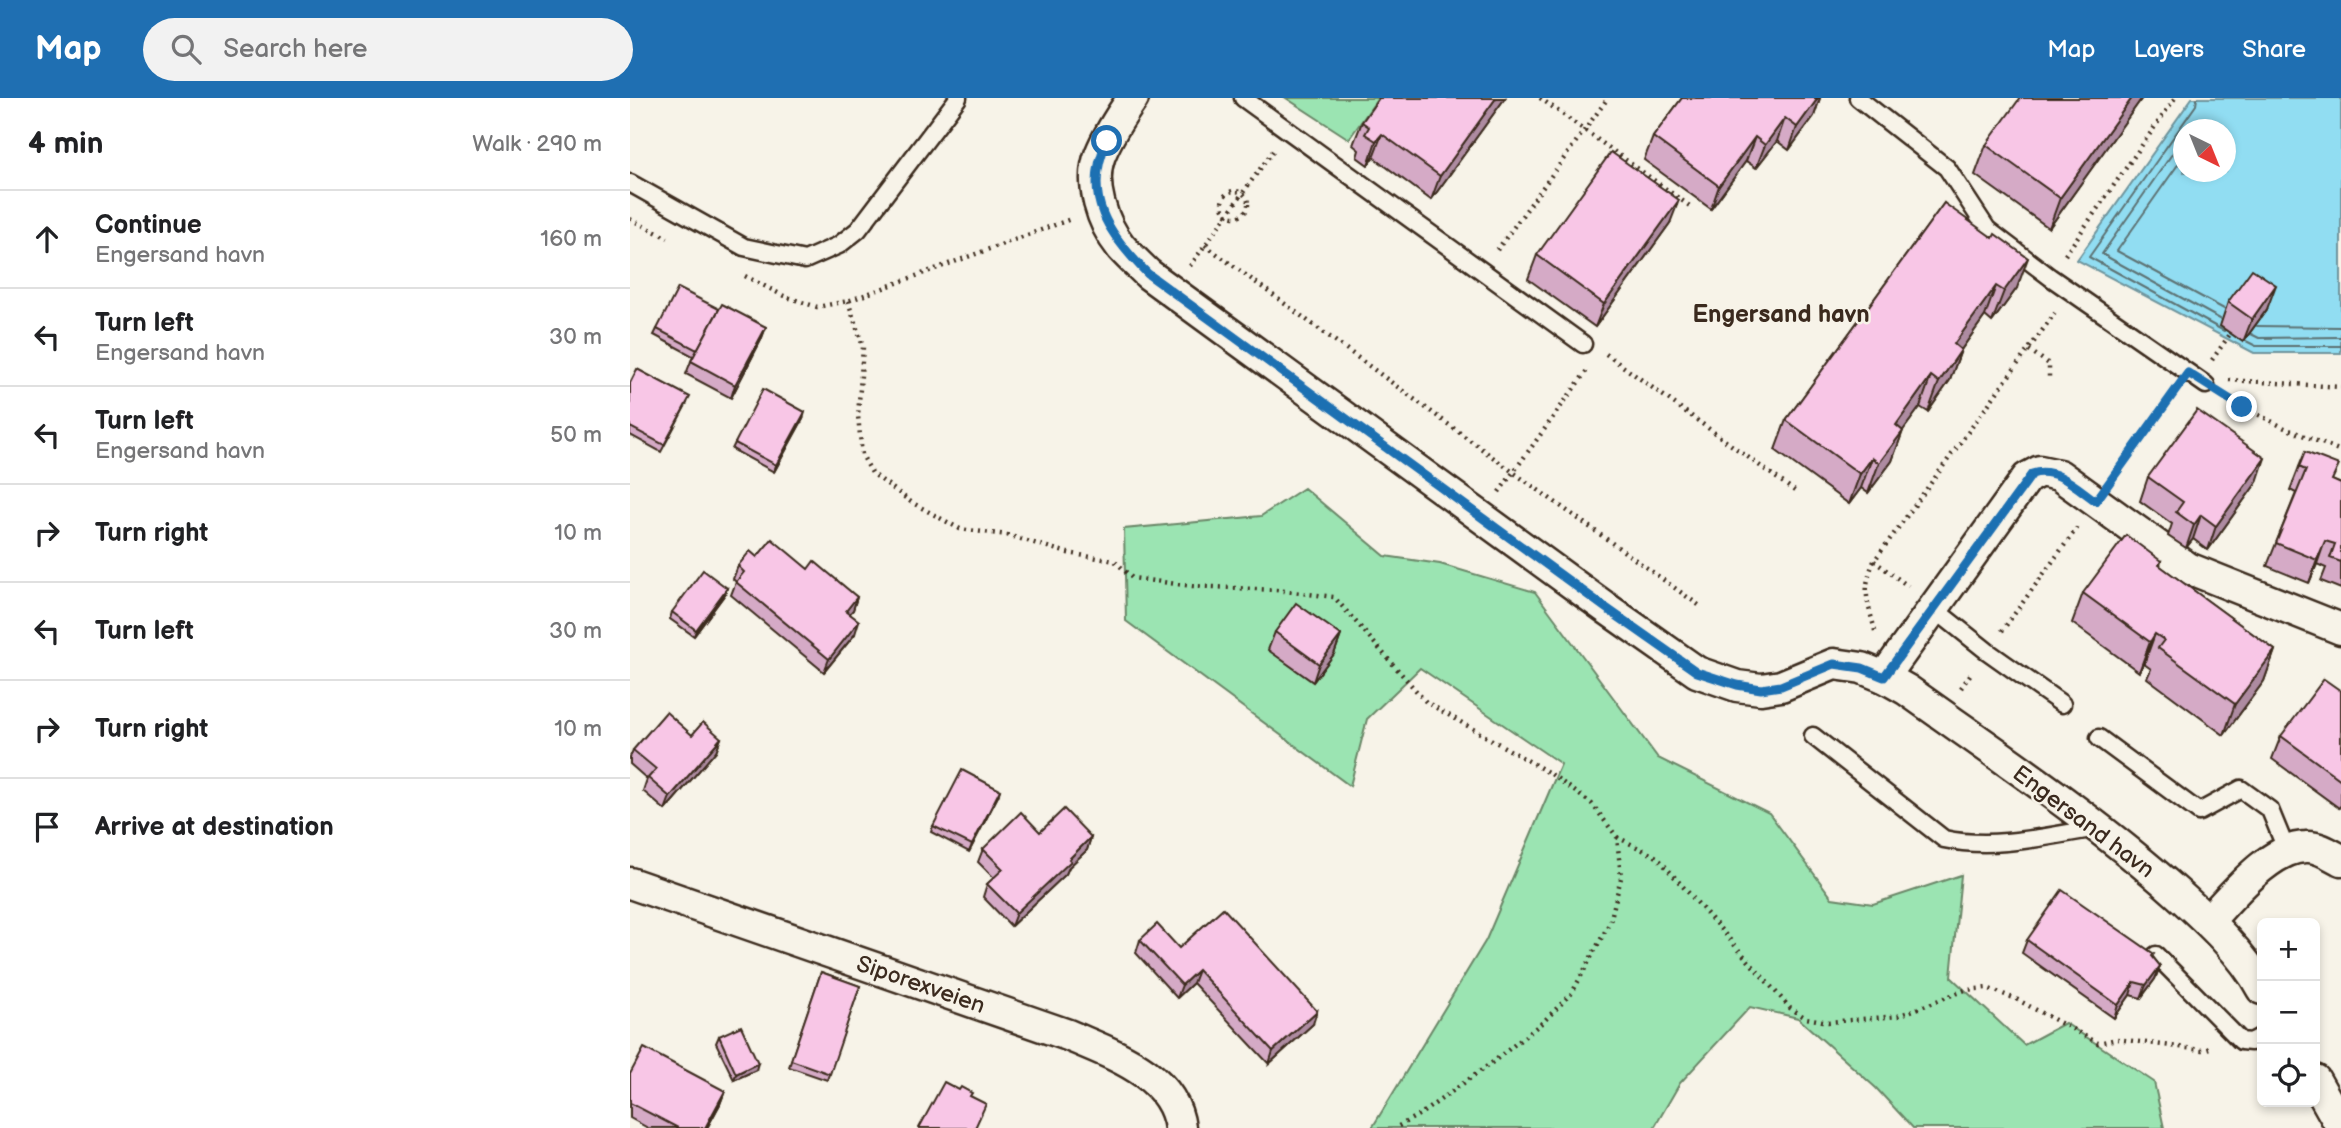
<!DOCTYPE html>
<meta charset="utf-8">
<style>
body{margin:0;font-family:"Balsamiq Sans",sans-serif;background:#f2f2f2;color:#202124}
.controls{position:absolute;right:21px;bottom:21px;display:grid;overflow:hidden;border-radius:10px;box-shadow:0 4px 10px #0003}
.controls button{width:63px;height:63px;display:grid;place-items:center;padding:0;border:0;border-bottom:2px solid #e0e0e0;background:#fff;color:#202124;font:35px sans-serif}
.compass{position:absolute;left:1543px;top:21px;width:63px;height:63px;border-radius:50%;background:#fff;box-shadow:0 4px 10px #0003;rotate:137deg}
.stop{position:absolute;width:21px;height:21px;margin:-16px;border:5px solid #1f6fb2;border-radius:50%;background:#fff}
.stop.end{background:#1f6fb2;border-color:#fff;box-shadow:0 2px 7px #0008}
.list{margin:0;padding:0;list-style:none}
h2{display:flex;justify-content:space-between;align-items:center;height:91px;margin:0;padding:0 28px;font-size:30px}
h2 small{font-size:23px;font-weight:400;color:#757577}
.list li{display:grid;grid-template-columns:46px 1fr auto;gap:21px;align-items:center;box-sizing:border-box;height:98px;padding:0 28px;border-top:2px solid #e0e0e0}
.list b{display:block;font-size:26px;white-space:nowrap}
.list p{margin:0;font-size:23px;white-space:nowrap;color:#757577}
.list em{font-size:23px;font-style:normal;color:#757577}
.icon{flex:none;width:38px;height:38px;fill:none;stroke:currentColor;stroke-width:2;stroke-linecap:round;stroke-linejoin:round}
.map{position:relative;flex:none;width:1711px;height:1030px;overflow:hidden}
header{display:flex;align-items:center;gap:42px;box-sizing:border-box;height:98px;padding:0 35px;background:#1f6fb2;color:#fff}
header strong{font-size:33px}
nav{display:flex;gap:38px;margin-inline-start:auto;font-size:24px}
.search{width:490px;height:63px;background:#f2f2f2;display:flex;align-items:center;gap:18px;box-sizing:border-box;padding:0 24px;border-radius:38px;color:#757577;font-size:26px}
main{display:flex}
aside{flex:1;background:#fff}
.map>svg:first-child{display:block}
.green{fill:#9be4b2;stroke:#6b8768;stroke-width:2}
.water{fill:#91ddf2;stroke:#6f959d;stroke-width:2;fill-rule:evenodd}
.lines{fill:none;stroke-linecap:round;stroke-linejoin:round}
.shore{stroke:#5d7273;stroke-width:2}
.service-casing{stroke:#3b2a1e;stroke-width:21}
.minor-casing{stroke:#3b2a1e;stroke-width:35}
.path{stroke:#3b2a1e;stroke-width:4.5;stroke-dasharray:2 5;stroke-linecap:butt}
.service{stroke:#f7f3e8;stroke-width:16}
.minor{stroke:#f7f3e8;stroke-width:30}
.wall{fill:#d5aac6;stroke:#3b2a1e;stroke-width:2}
.shaded-wall{fill:#ae8ba1;stroke:#3b2a1e;stroke-width:2}
.building{fill:#f8c6e6;stroke:#3b2a1e;stroke-width:2}
.route{stroke:#1f6fb2;stroke-width:9}
.labels{text-anchor:middle;stroke-width:5;stroke-linejoin:round;paint-order:stroke}
.street-label{font-size:23px;fill:#3b2a1e;stroke:#f7f3e8}
.neighbourhood-label{font-size:24px;font-weight:bold;fill:#3b2a1e;stroke:#f7f3e8}
</style>
<header>
<strong>Map</strong>
<div class="search"><svg class="icon" aria-label="search" viewBox="0 0 24 24"><circle cx="10" cy="10" r="6"/><path d="M15 15l6 6"/></svg>Search here</div>
<nav><a>Map</a><a>Layers</a><a>Share</a></nav>
</header>
<main>
<aside>
<h2>4 min<small>Walk · 290 m</small></h2>
<ul class="list">
<li><svg class="icon" aria-label="ahead" viewBox="0 0 24 24"><path d="M12 20V5M6 11l6-6 6 6"/></svg><div><b>Continue</b><p>Engersand havn</p></div><em>160 m</em></li>
<li><svg class="icon" aria-label="left" viewBox="0 0 24 24"><path d="M17 20v-9H6M10 6l-5 5 5 5"/></svg><div><b>Turn left</b><p>Engersand havn</p></div><em>30 m</em></li>
<li><svg class="icon" aria-label="left" viewBox="0 0 24 24"><path d="M17 20v-9H6M10 6l-5 5 5 5"/></svg><div><b>Turn left</b><p>Engersand havn</p></div><em>50 m</em></li>
<li><svg class="icon" aria-label="right" viewBox="0 0 24 24"><path d="M7 20v-9h11M14 6l5 5-5 5"/></svg><div><b>Turn right</b></div><em>10 m</em></li>
<li><svg class="icon" aria-label="left" viewBox="0 0 24 24"><path d="M17 20v-9H6M10 6l-5 5 5 5"/></svg><div><b>Turn left</b></div><em>30 m</em></li>
<li><svg class="icon" aria-label="right" viewBox="0 0 24 24"><path d="M7 20v-9h11M14 6l5 5-5 5"/></svg><div><b>Turn right</b></div><em>10 m</em></li>
<li><svg class="icon" aria-label="arrive" viewBox="0 0 24 24"><path d="M6 21V4h12l-3 4 3 4H6"/></svg><div><b>Arrive at destination</b></div></li>
</ul>
</aside>
<div class="map">
<svg width="1711" height="1030" viewBox="0 0 1711 1030">
<rect width="100%" height="100%" fill="#f7f3e8"/>
<filter id="ink" filterUnits="userSpaceOnUse"><feTurbulence type="fractalNoise" baseFrequency=".0143" numOctaves="2"/><feDisplacementMap in="SourceGraphic" scale="14" xChannelSelector="R" yChannelSelector="G"/><feConvolveMatrix kernelMatrix="1 2 1 2 8 2 1 2 1" color-interpolation-filters="sRGB"/></filter>
<g filter="url(#ink)">
<g class="green">
<polygon points="656,0 748,0 719,41"/>
<polygon points="674,390 755,458 810,466 905,494 1028,660 1139,715 1202,800 1243,806 1331,777 1321,879 1394,947 1435,925 1524,984 1534,1030 1283,1030 1246,990 1168,920 1120,909 1050,985 1024,1030 742,1030 856,842 931,666 790,570 737,621 720,688 496,523 494,431 631,418"/>
</g>
<path class="water" d="M1562,0h149v255h-87l-177,-93zM1554,32h42v42h-42z"/>
<g class="lines">
<g class="shore">
<polyline points="1567,0 1566,7 1459,159 1594,233"/>
<polyline points="1554,39 1472,156 1590,221"/>
<polyline points="1554,58 1487,153 1594,211"/>
<polyline points="1627,228 1711,229"/>
<polyline points="1621,236 1629,240 1711,239"/>
<polyline points="1616,243 1626,248 1711,248"/>
</g>
<g class="service-casing">
<g id="service">
<polyline points="613,0 953,246"/>
<polyline points="1228,0 1317,70 1357,131 1420,179 1576,287"/>
<polyline points="0,85 114,149 175,162 209,147 228,132 328,0"/>
<polyline points="1303,510 1357,553 1432,606"/>
<path d="M1183,638l131,103c50,11 103,-3 153,-11"/>
<polyline points="1469,640 1569,714 1611,691 1640,712 1656,751"/>
<polyline points="1526,857 1611,943 1621,944 1632,938"/>
</g>
</g>
<g class="minor-casing">
<g id="minor">
<path d="M503,0c-12,17 -25,37 -33,57 -11,29 2,68 21,92 8,9 18,18 27,27l458,334 91,64 40,14 24,3 20,-3 53,-22 28,4 22,9"/>
<path d="M0,785l438,152c43,19 105,38 112,93"/>
<path d="M1578,823c24,-25 62,-74 98,-74 12,-1 24,7 35,13"/>
<path d="M1632,891c-19,-36 -55,-69 -85,-96 -84,-75 -179,-138 -270,-203l-23,-13 143,-199 13,-7 19,4 129,93 153,61"/>
<polyline points="1685,982 1711,1028"/>
</g>
</g>
<g class="path">
<polyline points="910,0 1061,109"/>
<circle cx="605" cy="106" r="13"/>
<polyline points="0,121 38,140"/>
<polyline points="575,147 883,374 1070,508"/>
<polyline points="867,152 978,0"/>
<polyline points="1435,157 1545,0"/>
<polyline points="560,168 643,53"/>
<polyline points="115,178 154,198 187,209 218,203 441,121"/>
<polyline points="218,203 233,249 228,318 232,357 242,375 281,404 330,431 377,437 438,455 485,463 502,480 562,488 646,492 704,499 796,604 921,676 962,706 987,739 991,780 980,824 942,895 914,923 863,964 792,1015 765,1030"/>
<polyline points="1399,252 1419,266 1419,281"/>
<polyline points="976,256 1166,394"/>
<polyline points="1582,262 1603,232"/>
<polyline points="1599,282 1711,289"/>
<polyline points="1597,301 1655,330 1711,353"/>
<polyline points="1485,377 1543,296"/>
<polyline points="869,394 958,271"/>
<polyline points="1244,463 1278,488"/>
<path d="M1245,533c-7,-29 -14,-40 -1,-70l181,-248"/>
<polyline points="1372,533 1447,430"/>
<polyline points="1331,590 1342,574"/>
<polyline points="987,739 1027,759 1160,910 1176,920 1198,924 1268,918 1335,892 1357,890 1386,901 1468,945 1487,941 1572,952 1580,950"/>
</g>
<use href="#service" class="service"/>
<use href="#minor" class="minor"/>
</g>
<g class="wall">
<polygon points="875,0 801,102 743,59 738,67 727,59 729,52 723,47 732,24"/>
<polygon points="1052,0 1190,0 1184,18 1159,52 1147,43 1126,70 1116,63 1081,111 1014,62 1023,39"/>
<polygon points="1512,0 1419,130 1345,77 1356,47"/>
<polygon points="1314,105 1387,190 1362,224 1355,218 1331,252 1320,282 1298,314 1290,309 1273,332 1262,363 1238,395 1231,390 1219,406 1145,352 1156,322"/>
<polygon points="1040,125 965,229 898,181 907,157"/>
<polygon points="1598,204 1637,211 1613,244 1590,228"/>
<polygon points="89,211 136,229 131,242 101,300 56,276 63,258 24,237 27,231"/>
<polygon points="0,285 57,305 31,354 0,337"/>
<polygon points="173,321 144,374 102,351 105,345"/>
<polygon points="1669,369 1711,386 1711,491 1691,483 1696,470 1687,466 1679,485 1637,468 1666,395 1660,392"/>
<polygon points="1518,379 1627,384 1578,452 1563,441 1556,450 1538,438 1542,426 1510,403"/>
<polygon points="127,459 178,471 227,499 223,512 220,515 225,536 194,574 101,497 106,484 103,481 108,468"/>
<polygon points="1531,463 1530,468 1645,552 1634,583 1594,637 1517,580 1521,571 1514,566 1509,574 1442,525 1453,495"/>
<polygon points="97,490 95,496 64,538 40,521 42,514"/>
<polygon points="645,534 711,537 704,556 683,584 638,552"/>
<polygon points="1711,593 1711,707 1709,710 1642,661 1651,638"/>
<polygon points="62,637 91,640 86,653 35,712 13,693 17,681 0,666 0,659 3,652"/>
<polygon points="368,698 339,754 301,734 303,728"/>
<polygon points="410,734 461,739 457,752 439,769 436,776 381,828 353,799 357,786 364,780 348,764 353,751"/>
<polygon points="510,842 549,850 683,926 639,966 563,885 547,900 506,855"/>
<polygon points="1397,842 1523,859 1530,868 1525,881 1511,900 1500,897 1484,920 1392,855"/>
<polygon points="191,874 230,888 197,982 159,969"/>
<polygon points="89,938 126,972 104,982 86,945"/>
<polygon points="0,976 95,993 90,1006 77,1030 18,1030 0,1020"/>
</g>
<g class="shaded-wall">
<polygon points="866,0 875,0 801,102 810,78"/>
<polygon points="1188,0 1190,0 1184,18 1159,52 1167,29"/>
<polygon points="1502,0 1512,0 1419,130 1430,100"/>
<polygon points="1155,20 1147,43 1126,70 1135,47"/>
<polygon points="752,36 743,59 738,67 746,43"/>
<polygon points="1125,39 1116,63 1081,111 1089,88"/>
<polygon points="1049,102 1040,125 965,229 974,206"/>
<polygon points="1398,160 1387,190 1362,224 1374,193"/>
<polygon points="1646,187 1637,211 1613,244 1622,221"/>
<polygon points="1366,188 1355,218 1313,277 1324,246"/>
<polygon points="136,229 131,242 101,300 105,287"/>
<polygon points="1331,252 1320,282 1298,314 1309,284"/>
<polygon points="1301,278 1290,309 1255,357 1266,327"/>
<polygon points="175,314 173,321 144,374 146,367"/>
<polygon points="1273,333 1262,363 1238,395 1249,365"/>
<polygon points="1242,360 1231,390 1219,406 1230,376"/>
<polygon points="1635,360 1627,384 1578,452 1586,428"/>
<polygon points="1571,417 1563,441 1556,450 1564,427"/>
<polygon points="1695,443 1687,466 1679,485 1687,462"/>
<polygon points="97,490 95,496 64,538 66,532"/>
<polygon points="227,499 223,512 211,525 216,513"/>
<polygon points="229,523 225,536 194,574 199,561"/>
<polygon points="1525,536 1514,566 1509,574 1520,544"/>
<polygon points="711,537 704,556 683,584 689,566"/>
<polygon points="1645,552 1634,583 1594,637 1605,606"/>
<polygon points="91,640 86,653 35,712 40,699"/>
<polygon points="370,692 368,698 339,754 342,747"/>
<polygon points="461,739 457,752 439,769 436,776 381,828 386,815"/>
<polygon points="1530,868 1525,881 1511,900 1516,887"/>
<polygon points="568,872 563,885 547,900 552,887"/>
<polygon points="1504,884 1500,897 1484,920 1488,907"/>
<polygon points="687,913 683,926 639,966 643,953"/>
<polygon points="128,965 126,972 104,982 106,976"/>
<polygon points="95,993 90,1006 77,1030 75,1030"/>
</g>
<g class="building">
<polygon points="749,0 866,0 810,78 752,36 746,43 735,36 739,29 732,24"/>
<polygon points="1052,0 1188,0 1167,29 1155,20 1135,47 1125,39 1089,88 1023,39"/>
<polygon points="1390,0 1502,0 1430,100 1356,47"/>
<polygon points="981,54 1049,102 974,206 907,157"/>
<polygon points="1314,105 1363,140 1365,136 1398,160 1374,193 1366,188 1324,246 1331,252 1309,284 1301,278 1266,327 1273,333 1249,365 1242,360 1230,376 1156,322"/>
<polygon points="1622,171 1646,187 1622,221 1598,204"/>
<polygon points="48,190 89,211 67,252 27,231"/>
<polygon points="92,206 136,229 105,287 61,263"/>
<polygon points="7,271 60,299 34,347 0,329 0,285"/>
<polygon points="133,291 175,314 146,367 105,345"/>
<polygon points="1567,312 1635,360 1586,428 1571,417 1564,427 1546,414 1553,404 1518,379"/>
<polygon points="1675,354 1709,367 1702,382 1711,386 1711,464 1700,460 1705,446 1695,443 1687,462 1646,445 1676,372 1669,369"/>
<polygon points="1496,437 1531,463 1529,467 1645,552 1605,606 1528,550 1534,542 1525,536 1520,544 1453,495"/>
<polygon points="142,441 178,471 184,463 227,499 216,513 229,523 199,561 106,484 114,474 108,468 120,453 127,459"/>
<polygon points="73,472 97,490 66,532 42,514"/>
<polygon points="666,505 711,537 689,566 645,534"/>
<polygon points="1694,581 1711,593 1711,682 1651,638"/>
<polygon points="36,614 62,637 73,624 91,640 40,699 18,680 26,671 3,652"/>
<polygon points="332,672 370,692 342,747 303,728"/>
<polygon points="434,711 461,739 439,761 441,763 386,815 357,786 373,771 353,751 391,714 410,734"/>
<polygon points="1432,792 1524,856 1522,858 1530,868 1516,887 1504,884 1488,907 1397,842"/>
<polygon points="593,810 687,913 643,953 568,872 552,887 510,842 527,826 549,850"/>
<polygon points="191,874 230,888 200,976 161,962"/>
<polygon points="111,928 128,965 106,976 89,938"/>
<polygon points="14,950 95,993 75,1030 48,1030 0,1005 0,976"/>
<polygon points="314,984 329,992 331,989 342,995 340,998 356,1006 345,1030 289,1030"/>
</g>
</g>
<g class="lines" filter="url(#ink)">
<path class="route" d="M477,43c-26,56 2,94 41,133l458,334 91,64 40,13 24,4 20,-3 53,-22 28,4 22,9 148,-203c24,-8 45,14 64,27l92,-128 54,34"/>
</g>
<g class="labels">
<g class="street-label">
<text transform="translate(1454 723) rotate(37)" y="8">Engersand havn</text>
<text transform="translate(291 886) rotate(19)" y="8">Siporexveien</text>
</g>
<g class="neighbourhood-label">
<text x="1151" y="224">Engersand havn</text>
</g>
</g>
</svg>
<div class="controls">
<button>+</button>
<button>−</button>
<button><svg class="icon" aria-label="locate" viewBox="0 0 24 24"><circle cx="12" cy="12" r="6"/><path d="M12 2v4M12 18v4M2 12h4M18 12h4"/></svg></button>
</div>
<svg class="compass" viewBox="-18 -18 36 36"><path d="M0-13l5 13h-10z" fill="#e53935"/><path d="M0 13l5-13h-10z" fill="#757577"/></svg>
<div class="stop" style="left:477px;top:43px"></div>
<div class="stop end" style="left:1612px;top:309px"></div>
</div>
</main>
